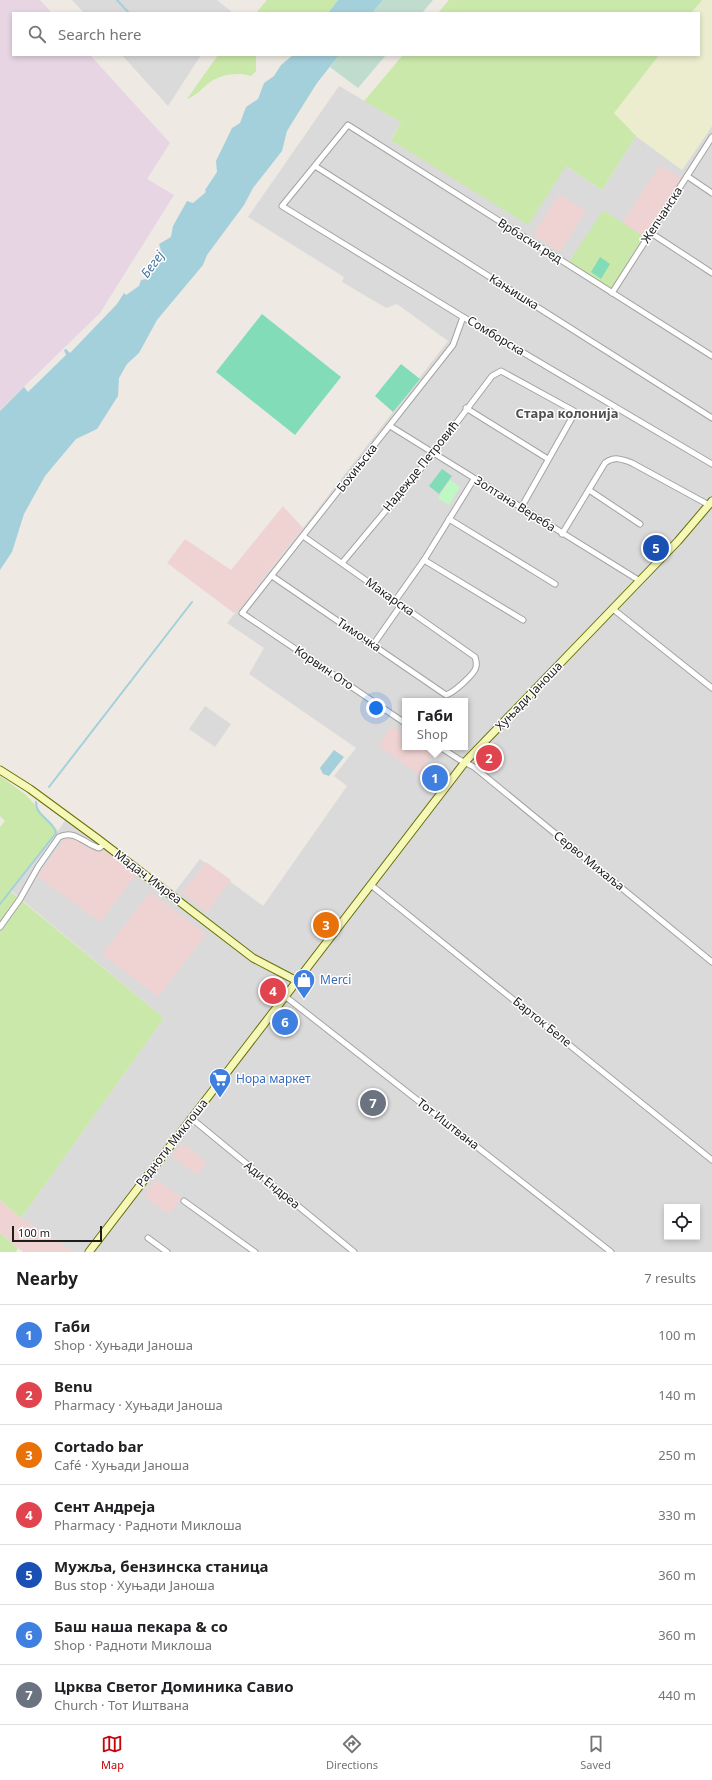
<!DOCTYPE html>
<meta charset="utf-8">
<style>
body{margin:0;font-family:"Noto Sans",sans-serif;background:#f2f2f2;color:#202124}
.controls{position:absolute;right:12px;bottom:12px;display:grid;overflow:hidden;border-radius:0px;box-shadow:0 2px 6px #0003}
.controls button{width:36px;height:36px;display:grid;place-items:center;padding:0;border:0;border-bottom:1px solid #e0e0e0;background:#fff;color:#202124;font:20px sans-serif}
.scale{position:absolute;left:12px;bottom:10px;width:90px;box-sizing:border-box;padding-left:4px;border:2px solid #1d1d1d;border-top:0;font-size:11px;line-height:14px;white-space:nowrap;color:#1d1d1d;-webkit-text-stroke:3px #fff;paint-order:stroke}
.you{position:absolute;left:376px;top:708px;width:14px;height:14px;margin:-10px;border:3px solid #fff;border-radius:50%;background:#1a73e8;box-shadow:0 0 0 6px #1a73e833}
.badge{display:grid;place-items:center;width:26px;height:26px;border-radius:50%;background:#c60409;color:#fff;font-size:13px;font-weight:700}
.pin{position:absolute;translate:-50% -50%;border:2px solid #fff;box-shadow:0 1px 4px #0006}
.popup{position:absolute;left:402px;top:698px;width:66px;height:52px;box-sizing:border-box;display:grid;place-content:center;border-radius:0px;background:#fff;filter:drop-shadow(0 1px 3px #0005);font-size:13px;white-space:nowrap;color:#757577}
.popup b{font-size:15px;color:#202124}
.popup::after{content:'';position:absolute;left:50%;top:100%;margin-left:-8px;border:8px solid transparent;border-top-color:#fff}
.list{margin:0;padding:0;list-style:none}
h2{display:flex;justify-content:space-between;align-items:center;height:52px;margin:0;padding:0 16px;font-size:17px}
h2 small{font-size:13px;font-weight:400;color:#757577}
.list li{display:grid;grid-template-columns:26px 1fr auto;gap:12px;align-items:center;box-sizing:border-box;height:60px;padding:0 16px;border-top:1px solid #e0e0e0}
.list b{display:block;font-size:15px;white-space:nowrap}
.list p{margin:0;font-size:13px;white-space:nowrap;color:#757577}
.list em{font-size:13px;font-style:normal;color:#757577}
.icon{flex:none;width:22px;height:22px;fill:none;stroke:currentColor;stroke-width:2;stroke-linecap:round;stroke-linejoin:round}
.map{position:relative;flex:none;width:712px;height:1252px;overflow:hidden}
.search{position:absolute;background:#fff;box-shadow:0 2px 6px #0003;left:12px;right:12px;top:12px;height:44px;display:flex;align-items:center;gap:10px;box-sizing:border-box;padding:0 14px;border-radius:0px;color:#757577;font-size:15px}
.sheet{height:472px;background:#fff}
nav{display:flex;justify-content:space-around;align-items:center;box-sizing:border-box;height:56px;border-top:1px solid #e0e0e0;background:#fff;font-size:11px;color:#757577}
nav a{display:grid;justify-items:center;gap:2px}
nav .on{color:#c60409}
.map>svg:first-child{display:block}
.residential{fill:#dbdada;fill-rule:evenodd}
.commercial{fill:#efd3d2}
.industrial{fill:#e7d5e4}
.farmland{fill:#ebedce}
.grass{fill:#cae8aa}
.wetland{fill:#c0dcce}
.park{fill:#c0f8c3}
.pitch{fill:#82dcb7}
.parking{fill:#e1e1e1}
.water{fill:#a4d0db}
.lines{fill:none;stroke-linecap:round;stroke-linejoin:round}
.stream{stroke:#a4d0db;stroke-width:2}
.street-casing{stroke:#a4a4a4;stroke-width:7}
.secondary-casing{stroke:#687107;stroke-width:9}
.street{stroke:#fff;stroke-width:5}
.secondary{stroke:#f6f8b7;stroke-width:7}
.labels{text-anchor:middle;stroke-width:3;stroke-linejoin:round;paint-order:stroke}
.street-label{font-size:12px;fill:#1d1d1d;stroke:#fff}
.shop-label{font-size:12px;fill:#366cbe;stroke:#fff;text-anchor:start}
.water-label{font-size:13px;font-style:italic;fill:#4978a2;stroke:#fff}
.neighbourhood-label{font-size:13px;font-weight:bold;fill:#505050;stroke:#fff}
</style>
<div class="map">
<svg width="712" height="1252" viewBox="0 0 712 1252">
<rect width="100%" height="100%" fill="#eeeae3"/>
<g class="residential">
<polygon points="72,0 217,0 233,13 84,13"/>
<polygon points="122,55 201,55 168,106"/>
<path d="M339,86l62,36 -10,17 175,27 36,24 34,-54 46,34 30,-44v1126h-646l-45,-34 143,-200 -154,-128 48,-59 10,-15 106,77 26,-34 63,47 84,-120 -13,-10 22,-28 -107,-74 15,-26 -37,-25 76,-95 145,-187 -51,-37 -11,4 -44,-26 2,-5 -96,-60zM405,701h60v46h-60zM667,1207h30v30h-30z"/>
<polygon points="205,706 231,724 215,747 189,729"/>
</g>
<g class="commercial">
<polygon points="660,165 684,180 646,238 622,223"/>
<polygon points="559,194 586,211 560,252 533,235"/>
<polygon points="283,506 303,528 262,579 245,605 234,613 167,563 185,539 231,570"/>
<polygon points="391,726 405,735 405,747 424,747 433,752 425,764 444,778 437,788 379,746"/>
<polygon points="68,835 96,849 102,851 109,849 138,872 100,922 37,876"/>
<polygon points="206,862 231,880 207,912 182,893"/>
<polygon points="150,892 206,934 158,997 102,954"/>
<polygon points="182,1143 207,1162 197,1175 172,1156"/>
<polygon points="156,1179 181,1198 169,1214 144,1196"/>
<polygon points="0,1200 21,1218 57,1240 73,1252 23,1252 0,1233"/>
</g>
<polygon class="industrial" points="0,0 40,0 52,13 13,13 13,55 90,55 170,143 147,179 174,195 100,313 0,410"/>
<polygon class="farmland" points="702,0 712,0 712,126 682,170 636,136 613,113 659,55 699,55 699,13 691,13"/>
<g class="grass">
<polygon points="267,0 338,0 328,13 256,13"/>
<polygon points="449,0 702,0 691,13 438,13"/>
<path d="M218,55h38v16l-5,5c-14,-4 -30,-2 -42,7 -8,6 -13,13 -22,16z"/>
<polygon points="403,55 659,55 614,113 636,136 602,190 566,166 528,225 391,140 401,122 364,101"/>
<polygon points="603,210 646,238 612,290 569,262"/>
<polygon points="0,776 26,795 58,831 10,891 164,1018 21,1218 0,1200 0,827 5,821 0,816"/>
<polygon points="0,1233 18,1248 16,1252 0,1252"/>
</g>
<g class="wetland">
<polygon points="383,0 433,0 422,13 372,13"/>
<polygon points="339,55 386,55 358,88 330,67"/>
</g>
<polygon class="park" points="450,480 460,487 449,505 438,498"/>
<g class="pitch">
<polygon points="600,257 610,264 601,279 591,272"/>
<polygon points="262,314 341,377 295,435 216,372"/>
<polygon points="401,364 420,379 393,412 375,396"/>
<polygon points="442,469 452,476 439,494 429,486"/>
</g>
<polygon class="parking" points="491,739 495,742 479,761 475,758"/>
<g class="water">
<polygon points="338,0 383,0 372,13 328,13"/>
<polygon points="293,55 339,55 317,83 300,110 287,131 282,151 253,188 244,205 207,255 203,265 157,320 139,353 127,364 119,378 118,396 97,429 76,439 45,476 24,514 12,552 0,570 0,411 24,387 28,392 66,355 64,350 66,349 70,353 117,304 124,293 126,295 139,286 141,280 146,279 161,251 159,244 171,237 173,226 187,201 193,203 206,192 205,190 217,172 216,161 232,128 240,123 246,107 258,99 264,83 274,76 281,65"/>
<polygon points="334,750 344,757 329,776 323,774 320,768"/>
</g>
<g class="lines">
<g class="stream">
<polyline points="117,0 129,13"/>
<polyline points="49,787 192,602"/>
<path d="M0,904l56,-71c-3,-14 -20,-15 -20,-31"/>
</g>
<g class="street-casing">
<g id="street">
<polyline points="315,166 712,418"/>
<polyline points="687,176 712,193"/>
<polyline points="651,233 712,273"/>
<polyline points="612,293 712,137"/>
<polyline points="712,356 348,125 282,206 463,317 712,464"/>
<polyline points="466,408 548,459"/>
<polyline points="390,426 640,581"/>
<polyline points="589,490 640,524"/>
<polyline points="449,519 555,584"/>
<path d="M562,534l43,-71c9,-7 17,-4 27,0l77,42"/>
<polyline points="424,560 523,620"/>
<polyline points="342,563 433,454 492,376 501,371 574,411 573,416 521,508"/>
<path d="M272,576l174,119c7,-2 29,-21 30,-28 1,-4 0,-7 -1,-10l-172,-121"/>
<polyline points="395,601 424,560 474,479"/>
<polyline points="613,609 712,688"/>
<polyline points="373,645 401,605"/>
<polyline points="405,723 242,613 453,345 463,317"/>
<polyline points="440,747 460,760 474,767 712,962"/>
<polyline points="371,885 712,1160"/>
<path d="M0,927l20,-28 18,-32 21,-30c16,-8 25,7 40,11l6,-4"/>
<polyline points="286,997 611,1252"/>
<polyline points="191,1118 354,1252"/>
<polyline points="184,1201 255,1252"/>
<polyline points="148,1238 167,1252"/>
</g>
</g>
<g class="secondary-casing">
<g id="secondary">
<polyline points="0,770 30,789 98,839 253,958 297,981"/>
<polyline points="89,1252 465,762 678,541 712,501"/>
</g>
</g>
<use href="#street" class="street"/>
<use href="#secondary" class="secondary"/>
</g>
<defs>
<g id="shop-pin" transform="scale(1.15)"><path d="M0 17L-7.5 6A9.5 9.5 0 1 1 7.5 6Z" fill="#3f7fe0" stroke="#fff"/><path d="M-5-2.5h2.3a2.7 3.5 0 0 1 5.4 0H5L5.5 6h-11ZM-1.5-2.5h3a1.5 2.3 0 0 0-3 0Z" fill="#fff"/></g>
<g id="supermarket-pin" transform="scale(1.15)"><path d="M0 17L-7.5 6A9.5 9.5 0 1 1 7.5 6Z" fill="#3f7fe0" stroke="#fff"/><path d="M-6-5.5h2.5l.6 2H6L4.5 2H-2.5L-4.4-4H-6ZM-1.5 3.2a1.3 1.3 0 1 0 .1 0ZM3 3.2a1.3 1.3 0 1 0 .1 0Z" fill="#fff"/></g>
</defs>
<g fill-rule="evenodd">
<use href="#shop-pin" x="304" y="980"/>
<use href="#supermarket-pin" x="220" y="1079"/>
</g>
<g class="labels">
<g class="street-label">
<text transform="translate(662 215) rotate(-57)" y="4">Жепчанска</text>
<text transform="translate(530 241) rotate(32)" y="4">Врбаски ред</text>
<text transform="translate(514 292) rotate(32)" y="4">Кањишка</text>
<text transform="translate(496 336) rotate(31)" y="4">Сомборска</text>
<text transform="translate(421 466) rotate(-51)" y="4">Надежде Петровић</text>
<text transform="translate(357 468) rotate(-52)" y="4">Бохињска</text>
<text transform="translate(515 504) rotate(32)" y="4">Золтана Вереба</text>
<text transform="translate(390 597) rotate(35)" y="4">Макарска</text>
<text transform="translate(359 635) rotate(34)" y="4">Тимочка</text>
<text transform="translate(324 668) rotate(34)" y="4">Корвин Ото</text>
<text transform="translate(529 696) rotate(-46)" y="4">Хуњади Јаноша</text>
<text transform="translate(589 861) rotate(39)" y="4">Серво Михаља</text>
<text transform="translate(148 877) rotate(37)" y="4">Мадач Имреа</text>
<text transform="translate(542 1022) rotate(39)" y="4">Барток Беле</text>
<text transform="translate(448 1124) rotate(38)" y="4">Тот Иштвана</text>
<text transform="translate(172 1143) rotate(-52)" y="4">Радноти Миклоша</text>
<text transform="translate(272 1185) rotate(39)" y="4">Ади Ендреа</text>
</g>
<g class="shop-label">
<text x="320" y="984">Merci</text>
<text x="236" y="1083">Нора маркет</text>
</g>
<g class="water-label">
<text transform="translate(152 264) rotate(-54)" y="5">Бегеј</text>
</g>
<g class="neighbourhood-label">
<text x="567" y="418">Стара колонија</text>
</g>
</g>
</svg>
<div class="controls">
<button><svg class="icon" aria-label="locate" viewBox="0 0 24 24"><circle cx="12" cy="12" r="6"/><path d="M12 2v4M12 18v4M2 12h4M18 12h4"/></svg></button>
</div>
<div class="scale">100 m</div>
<div class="you"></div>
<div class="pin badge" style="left:435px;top:778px;background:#3f7fe0">1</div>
<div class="popup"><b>Габи</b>Shop</div>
<div class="pin badge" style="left:489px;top:758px;background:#e0444e">2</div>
<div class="pin badge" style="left:326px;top:925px;background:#e8710a">3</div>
<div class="pin badge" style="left:273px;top:991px;background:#e0444e">4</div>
<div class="pin badge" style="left:656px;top:548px;background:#1a4fb4">5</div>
<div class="pin badge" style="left:285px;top:1022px;background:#3f7fe0">6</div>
<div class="pin badge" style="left:373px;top:1103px;background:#6b7280">7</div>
<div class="search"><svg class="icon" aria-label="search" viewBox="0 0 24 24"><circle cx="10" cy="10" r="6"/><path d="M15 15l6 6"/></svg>Search here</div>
</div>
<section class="sheet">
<h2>Nearby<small>7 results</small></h2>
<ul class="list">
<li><span class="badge" style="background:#3f7fe0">1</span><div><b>Габи</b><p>Shop · Хуњади Јаноша</p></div><em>100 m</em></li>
<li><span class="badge" style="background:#e0444e">2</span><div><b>Benu</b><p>Pharmacy · Хуњади Јаноша</p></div><em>140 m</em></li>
<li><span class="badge" style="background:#e8710a">3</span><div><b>Cortado bar</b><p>Café · Хуњади Јаноша</p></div><em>250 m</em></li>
<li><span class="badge" style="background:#e0444e">4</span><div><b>Сент Андреја</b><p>Pharmacy · Радноти Миклоша</p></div><em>330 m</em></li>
<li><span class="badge" style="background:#1a4fb4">5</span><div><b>Мужља, бензинска станица</b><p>Bus stop · Хуњади Јаноша</p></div><em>360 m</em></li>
<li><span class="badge" style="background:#3f7fe0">6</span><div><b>Баш наша пекара &amp; co</b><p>Shop · Радноти Миклоша</p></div><em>360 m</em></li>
<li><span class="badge" style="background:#6b7280">7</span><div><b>Црква Светог Доминика Савио</b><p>Church · Тот Иштвана</p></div><em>440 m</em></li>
</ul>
</section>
<nav>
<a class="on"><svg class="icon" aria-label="map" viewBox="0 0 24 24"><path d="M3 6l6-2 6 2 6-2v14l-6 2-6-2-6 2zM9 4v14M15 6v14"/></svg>Map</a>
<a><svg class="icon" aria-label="directions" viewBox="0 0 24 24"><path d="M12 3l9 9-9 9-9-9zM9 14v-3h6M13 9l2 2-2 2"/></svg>Directions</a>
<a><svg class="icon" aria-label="saved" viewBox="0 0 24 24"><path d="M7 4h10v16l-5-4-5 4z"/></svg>Saved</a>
</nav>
